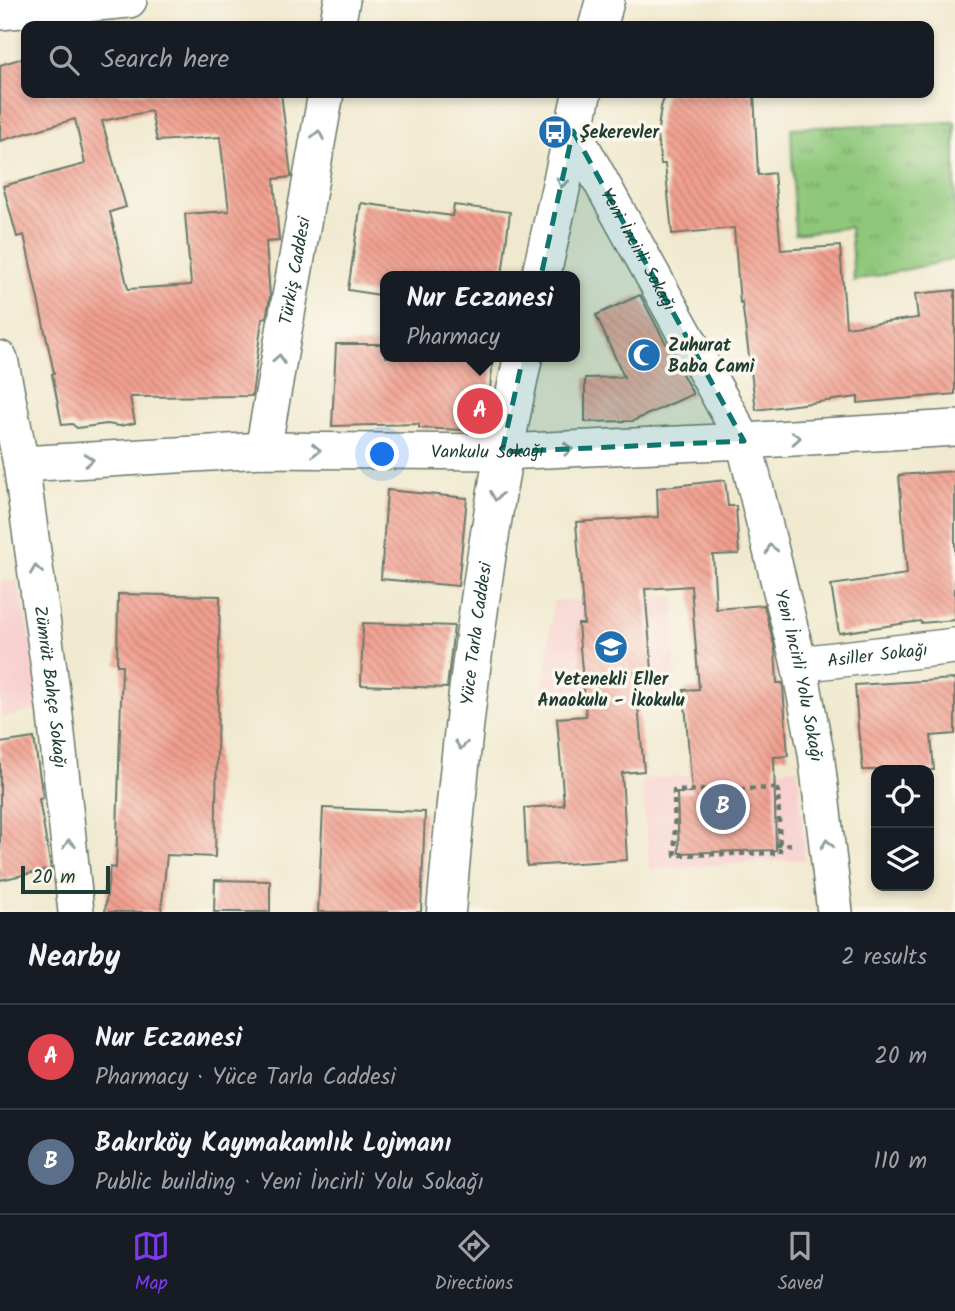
<!DOCTYPE html>
<meta charset="utf-8">
<style>
body{margin:0;font-family:Kalam,sans-serif;background:#242831;color:#f1f3f6}
.controls{position:absolute;right:21px;bottom:21px;display:grid;overflow:hidden;border-radius:14px;box-shadow:0 4px 10px #0003}
.controls button{width:63px;height:63px;display:grid;place-items:center;padding:0;border:0;border-bottom:2px solid #363941;background:#171b24;color:#f1f3f6;font:35px sans-serif}
.scale{position:absolute;left:21px;bottom:18px;width:89px;box-sizing:border-box;padding-left:7px;border:4px solid #1f3d34;border-top:0;font-size:19px;line-height:24px;white-space:nowrap;color:#1f3d34;-webkit-text-stroke:5px #fbf7ec;paint-order:stroke}
.you{position:absolute;left:383px;top:455px;width:24px;height:24px;margin:-18px;border:5px solid #fff;border-radius:50%;background:#1a73e8;box-shadow:0 0 0 10px #1a73e833}
.badge{display:grid;place-items:center;width:46px;height:46px;border-radius:50%;background:#7c3aed;color:#fff;font-size:23px;font-weight:700}
.pin{position:absolute;translate:-50% -50%;border:4px solid #fff;box-shadow:0 2px 7px #0006}
.popup{position:absolute;left:380px;top:271px;width:200px;height:91px;box-sizing:border-box;display:grid;place-content:center;border-radius:14px;background:#171b24;filter:drop-shadow(0 2px 5px #0005);font-size:23px;white-space:nowrap;color:#9ea1a6}
.popup b{font-size:26px;color:#f1f3f6}
.popup::after{content:'';position:absolute;left:50%;top:100%;margin-left:-14px;border:14px solid transparent;border-top-color:#171b24}
.list{margin:0;padding:0;list-style:none}
h2{display:flex;justify-content:space-between;align-items:center;height:91px;margin:0;padding:0 28px;font-size:30px}
h2 small{font-size:23px;font-weight:400;color:#9ea1a6}
.list li{display:grid;grid-template-columns:46px 1fr auto;gap:21px;align-items:center;box-sizing:border-box;height:105px;padding:0 28px;border-top:2px solid #363941}
.list b{display:block;font-size:26px;white-space:nowrap}
.list p{margin:0;font-size:23px;white-space:nowrap;color:#9ea1a6}
.list em{font-size:23px;font-style:normal;color:#9ea1a6}
.icon{flex:none;width:38px;height:38px;fill:none;stroke:currentColor;stroke-width:2;stroke-linecap:round;stroke-linejoin:round}
.map{position:relative;flex:none;width:955px;height:912px;overflow:hidden}
.search{position:absolute;background:#171b24;box-shadow:0 4px 10px #0003;left:21px;right:21px;top:21px;height:77px;display:flex;align-items:center;gap:18px;box-sizing:border-box;padding:0 24px;border-radius:14px;color:#9ea1a6;font-size:26px}
.sheet{height:301px;background:#171b24}
nav{display:flex;justify-content:space-around;align-items:center;box-sizing:border-box;height:98px;border-top:2px solid #363941;background:#171b24;font-size:19px;color:#9ea1a6}
nav a{display:grid;justify-items:center;gap:4px}
nav .on{color:#7c3aed}
.map>svg:first-child{display:block}
.built{fill:#f7d0cf}
.grass{fill:url(#grass-tufts);stroke:#578257;stroke-width:2}
.building{fill:url(#building-back-hatch);fill-rule:evenodd}
.lines{fill:none;stroke-linecap:round;stroke-linejoin:round}
.minor-casing{stroke:#68796a;stroke-width:38}
.major-casing{stroke:#68796a;stroke-width:41}
.path{stroke:#68796a;stroke-width:4.5;stroke-dasharray:5 5;stroke-linecap:butt}
.minor{stroke:#fff;stroke-width:35}
.major{stroke:#fff;stroke-width:38}
.oneway{stroke:#8f9e9a}
.marked{fill:#0f766e;fill-opacity:0.2;stroke:#0f766e;stroke-width:5;stroke-dasharray:14 9;stroke-linejoin:round}
.labels{text-anchor:middle;stroke-width:7;stroke-linejoin:round;paint-order:stroke}
.poi-label{font-size:18px;font-weight:bold;fill:#1f3d34;stroke:#fbf7ec;text-anchor:start}
.street-label{font-size:18px;fill:#1f3d34;stroke:#fbf7ec}
</style>
<div class="map">
<svg width="955" height="912" viewBox="0 0 955 912">
<defs>
<pattern id="grass-tufts" width="24" height="20" patternUnits="userSpaceOnUse" patternTransform="scale(1.75)"><rect width="24" height="20" fill="#8fc77a"/><path d="M3 7l-1-3M5 7V3M7 7l1-3M15 17l-1-3M17 17v-4M19 17l1-3" fill="none" stroke="#74a365"/></pattern>
<pattern id="building-back-hatch" width="6" height="6" patternUnits="userSpaceOnUse" patternTransform="scale(1.75)"><rect width="6" height="6" fill="#f19f8f"/><path d="M-1 5l2 2M0 0l6 6M5-1l2 2" fill="none" stroke="#c38376"/></pattern>
</defs>
<rect width="100%" height="100%" fill="#fbf7ec"/>
<filter id="ink" filterUnits="userSpaceOnUse"><feTurbulence type="fractalNoise" baseFrequency=".0143" numOctaves="2"/><feDisplacementMap in="SourceGraphic" scale="14" xChannelSelector="R" yChannelSelector="G"/><feConvolveMatrix kernelMatrix="1 2 1 2 8 2 1 2 1" color-interpolation-filters="sRGB"/></filter>
<filter id="wash" filterUnits="userSpaceOnUse"><feTurbulence type="fractalNoise" baseFrequency=".00686" numOctaves="4" result="noise"/><feDisplacementMap in="SourceGraphic" scale="28" xChannelSelector="R" yChannelSelector="G"/><feGaussianBlur stdDeviation="1.57" result="paint"/><feColorMatrix in="noise" values="0 0 0 0 0 0 0 0 0 0 0 0 0 0 0 0 0 1.4 0 .05"/><feComposite in="paint" operator="in"/></filter>
<g filter="url(#wash)">
<rect width="100%" height="100%" fill="#f0e9cf"/>
<g class="built">
<polygon points="17,581 46,708 0,718 0,582"/>
<polygon points="674,597 675,692 543,696 553,601"/>
<polygon points="798,768 805,859 649,870 642,779"/>
</g>
<polygon class="grass" points="955,122 955,259 854,281 850,227 795,234 791,128"/>
<g id="blocks">
<g class="building">
<path d="M26,57v36h255l10,82v2l-17,2 5,62 -13,1 4,55 -4,21 -4,1 -10,77 -122,1 5,26 -15,3 -13,-2 -30,4 -5,-4 -10,1 -10,-51 2,-1 -30,-138 -7,2 -14,-51 82,-22 -10,-45 -75,22v-76zM151,111l6,30 63,-4 9,74 -44,3 6,71 -63,4 -18,-77 16,-5 -24,-86z"/>
<polygon points="666,93 754,93 758,175 774,173 781,250 840,246 846,327 918,318 915,294 955,290 955,394 858,403 858,397 756,410 742,302 740,303 734,228 672,234 665,164 661,164 657,136 661,107"/>
<polygon points="361,203 452,216 454,205 510,212 502,276 386,276 386,296 348,290"/>
<polygon points="640,295 693,394 633,421 585,422 585,378 624,377 596,315"/>
<polygon points="336,344 386,344 386,357 493,357 486,431 419,428 419,424 332,426"/>
<polygon points="955,471 955,620 921,623 920,621 839,633 831,585 907,574 899,475"/>
<polygon points="725,480 728,506 736,506 739,554 713,555 716,609 764,605 775,649 777,683 782,683 783,686 788,756 774,757 776,850 679,853 677,793 692,793 684,690 699,689 691,586 645,589 652,670 635,672 644,771 622,773 627,860 527,866 524,808 564,805 557,718 586,716 578,624 584,624 576,522 658,517 657,488"/>
<polygon points="387,490 467,498 458,586 381,579"/>
<polygon points="118,594 220,596 215,857 167,855 161,912 105,912 110,867 116,868 122,665 117,665"/>
<polygon points="363,623 454,626 447,688 361,685"/>
<polygon points="955,679 955,734 931,736 934,770 863,770 860,740 859,740 855,685"/>
<polygon points="34,738 43,798 39,799 51,869 0,880 0,743"/>
<polygon points="323,808 425,812 421,912 318,912"/>
<polygon points="215,880 270,881 270,912 214,912"/>
</g>
</g>
</g>
<g filter="url(#ink)">
<use href="#blocks" fill-opacity="0" stroke="#68796a" stroke-width="2"/>
<g class="lines">
<g class="minor-casing">
<g id="minor">
<polyline points="0,12 129,0"/>
<polyline points="337,26 342,0"/>
<path id="s1" d="M573,131l171,310 55,223 17,89 19,159"/>
<path id="s2" d="M0,359l21,105 33,242 22,206"/>
<path id="s3" d="M263,450l63,-357"/>
<path id="s4" d="M21,464l242,-14 239,2 242,-11 211,-13"/>
<path id="s5" d="M799,664l156,-18"/>
</g>
</g>
<g class="major-casing">
<g id="major">
<polyline points="598,26 605,0"/>
<polyline points="541,276 582,93"/>
<path id="s6" d="M446,912c16,-186 37,-372 77,-555"/>
</g>
</g>
<g class="path">
<polygon points="778,788 780,853 675,855 674,791"/>
<polyline points="776,845 796,844"/>
</g>
<use href="#minor" class="minor"/>
<use href="#major" class="major"/>
</g>
<defs><path id="oneway-chevron" d="M-2-3.5L2.5 0L-2 3.5" fill="none" stroke-width="1.6" stroke-linecap="round" stroke-linejoin="round" transform="scale(1.75)"/></defs>
<g class="oneway">
<use href="#oneway-chevron" transform="translate(318 135) rotate(-80)"/>
<use href="#oneway-chevron" transform="translate(562 183) rotate(103)"/>
<use href="#oneway-chevron" transform="translate(279 359) rotate(-80)"/>
<use href="#oneway-chevron" transform="translate(796 438) rotate(-4)"/>
<use href="#oneway-chevron" transform="translate(568 449) rotate(-2)"/>
<use href="#oneway-chevron" transform="translate(316 450)"/>
<use href="#oneway-chevron" transform="translate(89 460) rotate(-3)"/>
<use href="#oneway-chevron" transform="translate(496 496) rotate(99)"/>
<use href="#oneway-chevron" transform="translate(771 549) rotate(-104)"/>
<use href="#oneway-chevron" transform="translate(36 570) rotate(-98)"/>
<use href="#oneway-chevron" transform="translate(461 745) rotate(97)"/>
<use href="#oneway-chevron" transform="translate(69 844) rotate(-96)"/>
<use href="#oneway-chevron" transform="translate(827 844) rotate(-97)"/>
</g>
</g>
<path class="marked" d="M573,131l171,310 -242,11z"/>
<defs>
<g id="bus-disc" transform="scale(1.75)"><circle r="9.5" fill="#1f6fb2" stroke="#fbf7ec"/><path d="M-5-6H5V4H4V6H2V4H-2V6H-4V4H-5ZM-3.5-4V0h7V-4ZM-3.5 1.2v1.5H-2V1.2ZM2 1.2v1.5H3.5V1.2Z" fill="#fff"/></g>
<g id="mosque-disc" transform="scale(1.75)"><circle r="9.5" fill="#1f6fb2" stroke="#fbf7ec"/><path d="M3.5-4.9A6 6 0 1 0 3.5 4.9A5 5 0 1 1 3.5-4.9Z" fill="#fff"/></g>
<g id="school-disc" transform="scale(1.75)"><circle r="9.5" fill="#1f6fb2" stroke="#fbf7ec"/><path d="M0-5L7-2L0 1L-7-2ZM-4 1L0 2.5L4 1V4Q0 6-4 4Z" fill="#fff"/></g>
</defs>
<g fill-rule="evenodd">
<use href="#bus-disc" x="555" y="132"/>
<use href="#mosque-disc" x="644" y="355"/>
<use href="#school-disc" x="611" y="647"/>
</g>
<g class="labels">
<g class="poi-label">
<text x="580" y="138">Şekerevler</text>
<text x="668" y="351">Zuhurat<tspan x="668" dy="21">Baba Cami</tspan></text>
<text x="611" y="685" text-anchor="middle">Yetenekli Eller<tspan x="611" dy="21">Anaokulu - İkokulu</tspan></text>
</g>
<g class="street-label">
<text dy="6" stroke="none"><textPath href="#s1" startOffset="135">Yeni İncirli Sokağı</textPath></text>
<text dy="6" stroke="none"><textPath href="#s3" startOffset="182">Türkiş Caddesi</textPath></text>
<text dy="6" stroke="none"><textPath href="#s4" startOffset="467">Vankulu Sokağı</textPath></text>
<text dy="6" stroke="none"><textPath href="#s6" startOffset="280">Yüce Tarla Caddesi</textPath></text>
<text dy="6" stroke="none"><textPath href="#s5" startOffset="79">Asiller Sokağı</textPath></text>
<text dy="6" stroke="none"><textPath href="#s1" startOffset="595">Yeni İncirli Yolu Sokağı</textPath></text>
<text dy="6" stroke="none"><textPath href="#s2" startOffset="332">Zümrüt Bahçe Sokağı</textPath></text>
</g>
</g>
</svg>
<div class="controls">
<button><svg class="icon" aria-label="locate" viewBox="0 0 24 24"><circle cx="12" cy="12" r="6"/><path d="M12 2v4M12 18v4M2 12h4M18 12h4"/></svg></button>
<button><svg class="icon" aria-label="layers" viewBox="0 0 24 24"><path d="M12 4l9 5-9 5-9-5zM3 14l9 5 9-5"/></svg></button>
</div>
<div class="scale">20 m</div>
<div class="you"></div>
<div class="pin badge" style="left:480px;top:411px;background:#e0444e">A</div>
<div class="popup"><b>Nur Eczanesi</b>Pharmacy</div>
<div class="pin badge" style="left:723px;top:807px;background:#5c6f8a">B</div>
<div class="search"><svg class="icon" aria-label="search" viewBox="0 0 24 24"><circle cx="10" cy="10" r="6"/><path d="M15 15l6 6"/></svg>Search here</div>
</div>
<section class="sheet">
<h2>Nearby<small>2 results</small></h2>
<ul class="list">
<li><span class="badge" style="background:#e0444e">A</span><div><b>Nur Eczanesi</b><p>Pharmacy · Yüce Tarla Caddesi</p></div><em>20 m</em></li>
<li><span class="badge" style="background:#5c6f8a">B</span><div><b>Bakırköy Kaymakamlık Lojmanı</b><p>Public building · Yeni İncirli Yolu Sokağı</p></div><em>110 m</em></li>
</ul>
</section>
<nav>
<a class="on"><svg class="icon" aria-label="map" viewBox="0 0 24 24"><path d="M3 6l6-2 6 2 6-2v14l-6 2-6-2-6 2zM9 4v14M15 6v14"/></svg>Map</a>
<a><svg class="icon" aria-label="directions" viewBox="0 0 24 24"><path d="M12 3l9 9-9 9-9-9zM9 14v-3h6M13 9l2 2-2 2"/></svg>Directions</a>
<a><svg class="icon" aria-label="saved" viewBox="0 0 24 24"><path d="M7 4h10v16l-5-4-5 4z"/></svg>Saved</a>
</nav>
